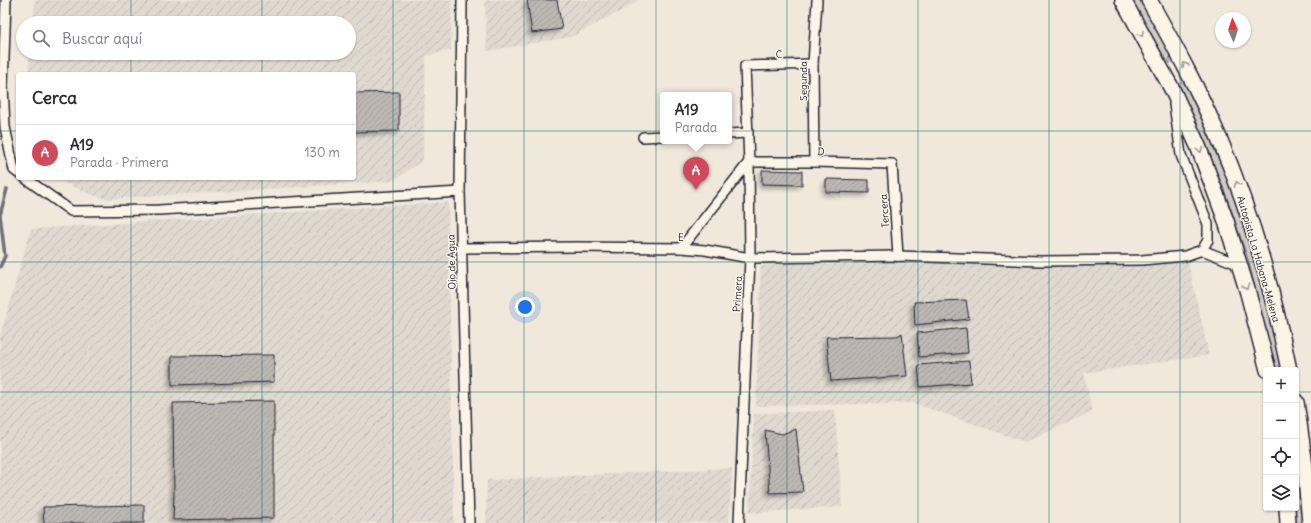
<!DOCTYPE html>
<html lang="es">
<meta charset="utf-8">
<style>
body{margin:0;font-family:Delius,sans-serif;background:#f2f2f3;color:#2b2b33}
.controls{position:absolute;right:12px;bottom:12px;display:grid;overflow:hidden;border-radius:4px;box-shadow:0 1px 3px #0004}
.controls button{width:36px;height:36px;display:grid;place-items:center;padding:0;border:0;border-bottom:1px solid #e1e1e2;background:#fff;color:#2b2b33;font:20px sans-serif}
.compass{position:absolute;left:1215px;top:12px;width:36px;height:36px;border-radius:50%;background:#fff;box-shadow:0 1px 3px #0004;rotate:357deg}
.you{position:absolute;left:525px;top:307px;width:14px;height:14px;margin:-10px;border:3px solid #fff;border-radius:50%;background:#1a73e8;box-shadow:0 0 0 6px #1a73e833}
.badge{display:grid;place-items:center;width:26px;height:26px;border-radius:50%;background:#d1495b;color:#fff;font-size:13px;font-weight:700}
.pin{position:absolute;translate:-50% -33px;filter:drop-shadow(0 1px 2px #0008)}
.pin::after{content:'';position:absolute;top:21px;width:14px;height:12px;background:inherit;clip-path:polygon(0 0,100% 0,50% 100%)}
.popup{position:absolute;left:660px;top:92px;width:72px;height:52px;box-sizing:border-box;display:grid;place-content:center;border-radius:4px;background:#fff;filter:drop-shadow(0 1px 3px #0005);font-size:13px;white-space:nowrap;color:#7c7c81}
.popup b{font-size:15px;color:#2b2b33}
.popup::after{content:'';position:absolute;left:50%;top:100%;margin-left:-8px;border:8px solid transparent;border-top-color:#fff}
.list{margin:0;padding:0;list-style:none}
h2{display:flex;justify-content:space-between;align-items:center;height:52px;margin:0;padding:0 16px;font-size:17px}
h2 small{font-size:13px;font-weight:400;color:#7c7c81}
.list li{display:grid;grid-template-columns:26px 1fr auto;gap:12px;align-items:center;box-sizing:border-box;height:56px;padding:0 16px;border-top:1px solid #e1e1e2}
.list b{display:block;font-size:15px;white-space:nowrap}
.list p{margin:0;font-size:13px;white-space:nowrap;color:#7c7c81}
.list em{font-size:13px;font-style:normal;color:#7c7c81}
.icon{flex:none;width:22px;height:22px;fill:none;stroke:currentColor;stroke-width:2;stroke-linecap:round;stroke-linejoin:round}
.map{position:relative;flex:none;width:1311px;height:523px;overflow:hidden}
.search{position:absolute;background:#fff;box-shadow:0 1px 3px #0004;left:16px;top:16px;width:340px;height:44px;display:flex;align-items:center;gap:10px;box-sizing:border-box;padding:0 14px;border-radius:22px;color:#7c7c81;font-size:15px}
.panel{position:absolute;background:#fff;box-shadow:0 1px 3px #0004;left:16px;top:72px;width:340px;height:108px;border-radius:4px}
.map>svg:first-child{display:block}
.industrial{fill:url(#industrial-furrows)}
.green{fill:#d1cbc3;stroke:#7a767f}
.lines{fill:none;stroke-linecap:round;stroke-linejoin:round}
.stream{stroke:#716f79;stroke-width:3.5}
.building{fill:url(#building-hatch);stroke:#22223b;filter:url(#shadow)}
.minor-casing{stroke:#22223b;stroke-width:12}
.trunk-casing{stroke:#22223b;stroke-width:18}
.minor{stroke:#fcf5e5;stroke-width:9}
.trunk{stroke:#fcf5e5;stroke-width:15}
.oneway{stroke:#9a9698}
.grid{fill:none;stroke:#0f766e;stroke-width:1;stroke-opacity:0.55}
.labels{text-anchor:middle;stroke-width:3;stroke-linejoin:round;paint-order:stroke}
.street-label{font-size:10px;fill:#22223b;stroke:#fcf5e5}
</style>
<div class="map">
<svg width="1311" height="523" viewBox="0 0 1311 523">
<defs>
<pattern id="industrial-furrows" width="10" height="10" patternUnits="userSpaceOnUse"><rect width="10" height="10" fill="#e0d9cf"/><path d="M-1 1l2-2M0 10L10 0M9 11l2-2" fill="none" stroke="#c0bab3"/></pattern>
<pattern id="building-hatch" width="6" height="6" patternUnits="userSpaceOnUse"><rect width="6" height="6" fill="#bcb7b3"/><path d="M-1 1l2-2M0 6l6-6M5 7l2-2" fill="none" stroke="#a19d9b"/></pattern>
<filter id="shadow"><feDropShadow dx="-3.5" dy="3.5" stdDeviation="2" flood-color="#0004"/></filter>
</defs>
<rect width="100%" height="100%" fill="#efe8db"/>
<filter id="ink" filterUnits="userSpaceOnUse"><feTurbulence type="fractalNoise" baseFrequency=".025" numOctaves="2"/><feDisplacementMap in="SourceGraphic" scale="8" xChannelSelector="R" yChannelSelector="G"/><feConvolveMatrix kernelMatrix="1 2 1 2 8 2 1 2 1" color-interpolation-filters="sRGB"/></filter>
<g filter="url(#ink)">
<g class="industrial">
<polygon points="35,0 452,0 451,50 426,56 423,160 393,181 108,199 92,195 54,178 354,178 354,74 28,74 30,53 349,53 349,23 33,23"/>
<polygon points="485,0 638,0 630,6 571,37 487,51"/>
<polygon points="448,202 454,523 0,523 0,336 31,229"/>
<polygon points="1059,261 1064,265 1188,262 1209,355 1084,373 1092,412 1025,442 913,403 756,406 761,266 772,264"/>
<polygon points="835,410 842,507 749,513 754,414"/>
<polygon points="732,468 729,522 486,523 487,480"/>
</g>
<g class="green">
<polygon points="1132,0 1140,0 1170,53 1170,64 1163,55"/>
<path d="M1183,80c12,19 21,45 30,66 31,72 55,147 68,224h-6l-27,-111 -24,-70 -45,-103z"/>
<polygon points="1296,459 1302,515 1302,523 1296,523 1295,508 1296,508"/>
</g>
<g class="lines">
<polyline class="stream" points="0,267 5,256 0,215 7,189"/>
</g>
<g class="building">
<polygon points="527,0 557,0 562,29 532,33"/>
<polygon points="399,92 399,131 354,132 354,93"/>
<polygon points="762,170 802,171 802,185 762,184"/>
<polygon points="826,179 869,180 869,193 826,192"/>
<polygon points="966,300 969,319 915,325 914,302"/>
<polygon points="966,328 968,353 919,357 917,333"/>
<polygon points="902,333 907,376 831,381 826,337 897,336"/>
<polygon points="274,355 274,382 172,385 172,356"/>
<polygon points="969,361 971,383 920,387 918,365"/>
<polygon points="274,401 274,518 173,520 174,495 173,403"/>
<polygon points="796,429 803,492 770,493 765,430 782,434"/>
<polygon points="144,505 144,523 44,523 43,507"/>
</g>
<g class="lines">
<g class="minor-casing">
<g id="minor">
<polyline points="6,0 3,86 5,127 14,170 18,173"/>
<polyline points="462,0 460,192 469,523"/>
<polyline points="1174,104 1181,155 1208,224 1208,240 1202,250"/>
<polyline points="729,134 748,133"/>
<polyline points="643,137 663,136"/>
<polyline points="749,162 814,162 892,164 898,256"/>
<polyline points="814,162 813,64 817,0"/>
<polyline points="25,178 71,211 159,210 460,192"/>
<polyline points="462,248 576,247 681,248 705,250 750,258 898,256 1041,261 1142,260 1185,256 1202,250 1240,265"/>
<polyline points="681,248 749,162"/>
<polyline points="739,523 750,258 749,162 745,66 813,64"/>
</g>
</g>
<g class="trunk-casing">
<g id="trunk">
<polyline points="1123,0 1172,89 1198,146 1226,221 1248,293 1268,370"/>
<path d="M1149,0c25,45 50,90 70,138 32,74 54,153 70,232"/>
<polyline points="1296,402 1305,466 1310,523"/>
<polyline points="1287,508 1288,523"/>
</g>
</g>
<use href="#minor" class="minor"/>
<use href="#trunk" class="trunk"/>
</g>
<defs><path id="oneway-chevron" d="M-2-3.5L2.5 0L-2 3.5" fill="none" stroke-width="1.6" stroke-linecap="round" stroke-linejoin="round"/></defs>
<g class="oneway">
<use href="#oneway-chevron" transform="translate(1141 34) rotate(61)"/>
<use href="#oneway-chevron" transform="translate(1185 65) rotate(-119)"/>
<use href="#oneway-chevron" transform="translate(1200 150) rotate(69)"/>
<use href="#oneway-chevron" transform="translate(1237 184) rotate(-110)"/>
<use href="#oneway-chevron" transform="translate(1246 287) rotate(73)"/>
</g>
</g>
<path class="grid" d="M131,0v23M262,0v23M393,0v523M524,0v523M656,0v523M787,0v523M918,0v523M1049,0v523M1180,0v523M131,53v21M262,53v21M0,131h18M354,131h957M131,178v345M262,178v345M0,262h1311M0,392h1266M1296,392h15"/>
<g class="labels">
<g class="street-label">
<text transform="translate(779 54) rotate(-1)" y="4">C</text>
<text transform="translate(803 81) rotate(-90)" y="4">Segunda</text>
<text transform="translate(821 151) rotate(1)" y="4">D</text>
<text transform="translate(884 211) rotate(-94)" y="4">Tercera</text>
<text transform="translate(681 237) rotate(3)" y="4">E</text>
<text transform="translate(1259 259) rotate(74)" y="4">Autopista La Habana-Melena</text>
<text transform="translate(451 262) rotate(-91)" y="4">Ojo de Agua</text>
<text transform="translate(737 294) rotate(-87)" y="4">Primera</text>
</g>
</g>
</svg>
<div class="controls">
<button>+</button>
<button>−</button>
<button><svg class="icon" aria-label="locate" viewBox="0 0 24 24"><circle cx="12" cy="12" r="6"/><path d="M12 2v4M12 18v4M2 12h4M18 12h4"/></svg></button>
<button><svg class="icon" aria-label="layers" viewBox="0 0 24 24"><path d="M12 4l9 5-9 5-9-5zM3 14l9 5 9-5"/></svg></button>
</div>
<svg class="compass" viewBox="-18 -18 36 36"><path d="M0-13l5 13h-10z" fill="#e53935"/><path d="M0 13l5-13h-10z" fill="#7c7c81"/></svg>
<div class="you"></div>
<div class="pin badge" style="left:696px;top:190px">A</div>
<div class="popup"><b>A19</b>Parada</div>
<div class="search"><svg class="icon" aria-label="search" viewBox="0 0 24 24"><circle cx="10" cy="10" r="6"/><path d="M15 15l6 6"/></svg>Buscar aquí</div>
<section class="panel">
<h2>Cerca<small></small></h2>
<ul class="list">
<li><span class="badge">A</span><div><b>A19</b><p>Parada · Primera</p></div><em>130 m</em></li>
</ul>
</section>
</div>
